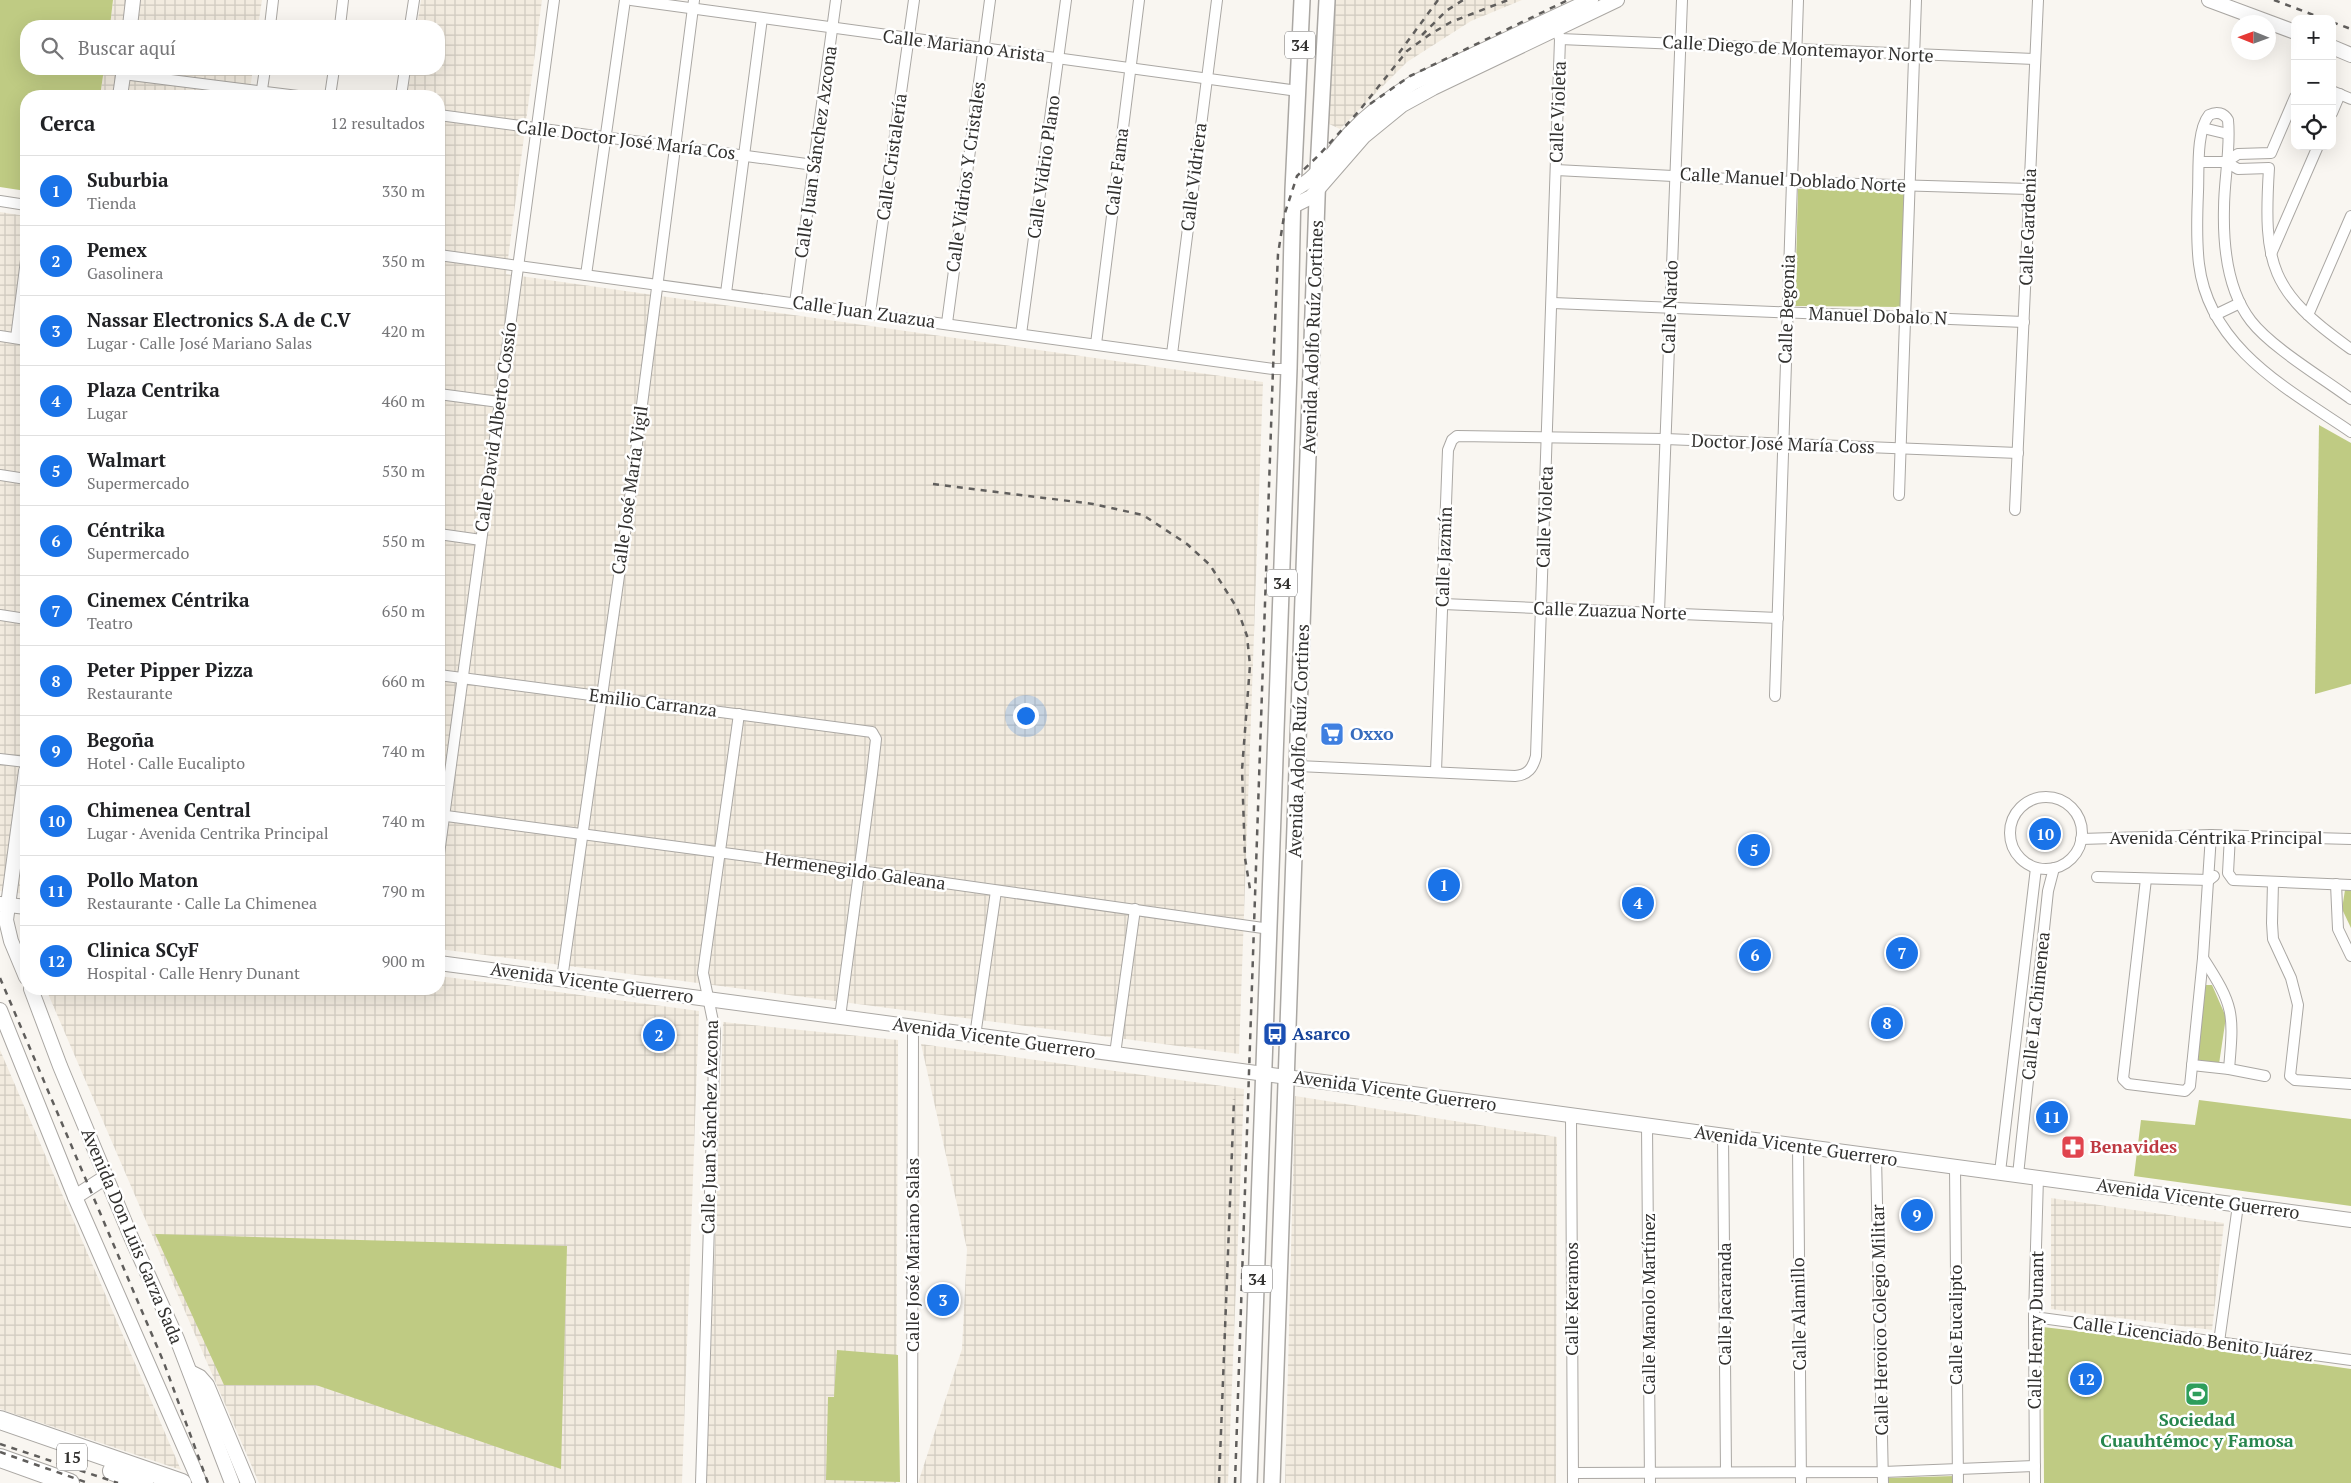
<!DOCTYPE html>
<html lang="es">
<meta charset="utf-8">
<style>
body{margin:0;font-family:"PT Serif",serif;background:#f2f2f2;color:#202124}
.controls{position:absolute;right:15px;top:15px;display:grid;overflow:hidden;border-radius:10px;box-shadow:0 5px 20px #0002}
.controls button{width:45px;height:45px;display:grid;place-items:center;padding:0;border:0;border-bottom:1px solid #e0e0e0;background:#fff;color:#202124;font:25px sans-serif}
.compass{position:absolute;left:2231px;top:15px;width:45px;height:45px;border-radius:50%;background:#fff;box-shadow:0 5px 20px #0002;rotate:271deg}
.you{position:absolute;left:1025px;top:715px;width:18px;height:18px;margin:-12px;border:4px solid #fff;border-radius:50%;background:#1a73e8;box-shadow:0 0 0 8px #1a73e833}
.badge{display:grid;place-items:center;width:32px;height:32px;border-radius:50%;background:#1a73e8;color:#fff;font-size:16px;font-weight:700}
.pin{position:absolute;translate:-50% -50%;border:2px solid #fff;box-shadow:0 1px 5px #0006}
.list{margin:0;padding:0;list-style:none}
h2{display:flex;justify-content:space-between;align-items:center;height:65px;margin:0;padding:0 20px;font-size:21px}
h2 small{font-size:16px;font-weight:400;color:#757577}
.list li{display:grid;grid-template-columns:32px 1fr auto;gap:15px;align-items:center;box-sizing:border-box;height:70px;padding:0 20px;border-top:1px solid #e0e0e0}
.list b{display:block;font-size:19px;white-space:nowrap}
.list p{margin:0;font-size:16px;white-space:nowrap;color:#757577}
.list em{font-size:16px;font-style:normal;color:#757577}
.icon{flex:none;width:28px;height:28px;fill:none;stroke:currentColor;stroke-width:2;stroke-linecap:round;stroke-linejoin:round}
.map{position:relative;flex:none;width:2351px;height:1483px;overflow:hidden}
.search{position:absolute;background:#fff;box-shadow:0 5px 20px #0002;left:20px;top:20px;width:425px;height:55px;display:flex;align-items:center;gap:12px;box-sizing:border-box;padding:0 18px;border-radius:20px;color:#757577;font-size:19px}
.panel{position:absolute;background:#fff;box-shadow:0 5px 20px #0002;left:20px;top:90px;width:425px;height:905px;border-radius:20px}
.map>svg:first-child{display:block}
.industrial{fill:url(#industrial-grid)}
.green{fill:#bfcb83}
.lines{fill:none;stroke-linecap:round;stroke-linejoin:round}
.street-casing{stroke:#aaa7a3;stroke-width:12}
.secondary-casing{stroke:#aaa7a3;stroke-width:16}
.primary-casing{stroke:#aaa7a3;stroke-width:18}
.highway-casing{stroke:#aaa7a3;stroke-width:20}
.street{stroke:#fff;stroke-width:10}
.secondary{stroke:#fff;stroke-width:14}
.primary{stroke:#fff;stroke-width:15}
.highway{stroke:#fff;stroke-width:18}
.rail{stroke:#605e5c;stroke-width:2.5;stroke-dasharray:6 6;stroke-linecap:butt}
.labels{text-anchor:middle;stroke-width:5;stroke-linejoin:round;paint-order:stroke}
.shield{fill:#fff;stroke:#706f6d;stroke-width:1}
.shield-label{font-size:16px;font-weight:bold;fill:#32312f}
.street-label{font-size:18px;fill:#32312f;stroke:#fff}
.shop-label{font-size:18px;font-weight:bold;fill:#366cbe;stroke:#fff;text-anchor:start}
.transit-label{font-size:18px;font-weight:bold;fill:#164399;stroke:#fff;text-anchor:start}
.health-label{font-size:18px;font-weight:bold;fill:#be3a42;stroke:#fff;text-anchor:start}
.leisure-label{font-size:18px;font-weight:bold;fill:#27864d;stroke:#fff}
</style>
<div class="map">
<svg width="2351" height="1483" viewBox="0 0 2351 1483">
<defs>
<pattern id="industrial-grid" width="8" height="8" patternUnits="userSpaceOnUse" patternTransform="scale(1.25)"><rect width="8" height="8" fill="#f2ebdf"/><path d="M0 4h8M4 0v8" fill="none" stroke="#d0cac0"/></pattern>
</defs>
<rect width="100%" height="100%" fill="#f9f6f1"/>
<g class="industrial">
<polygon points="113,0 262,0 258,26 110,26"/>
<polygon points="421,0 542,0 506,274 1263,382 1239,1054 439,949 439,96 407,96 411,69 439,69 439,26 417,26"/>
<polygon points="1332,0 1522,0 1471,21 1407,62 1340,129 1327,123"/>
<polygon points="104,69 253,69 249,96 100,96"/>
<polygon points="0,212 26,216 26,894 0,891"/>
<polygon points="439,976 699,1011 682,1483 259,1483 46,989 439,989"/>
<polygon points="723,1022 898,1040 896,1483 706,1483"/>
<polygon points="921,1044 1244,1089 1228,1483 918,1483 962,1349 967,1249"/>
<polygon points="0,1050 65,1201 181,1470 0,1409"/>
<polygon points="1295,1096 1557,1137 1556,1483 1285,1483"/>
<polygon points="2051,1198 2224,1223 2212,1330 2051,1309"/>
</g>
<g class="green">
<polygon points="0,0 113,0 110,26 26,26 26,69 104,69 100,96 26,96 26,191 0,187"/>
<polygon points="1798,189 1906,190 1902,307 1795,306"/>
<polygon points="2319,425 2351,443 2351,684 2315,694"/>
<polygon points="2345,890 2351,890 2351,928 2342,909"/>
<polygon points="2205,985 2212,985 2226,1017 2219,1064 2196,1061"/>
<polygon points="2199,1100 2351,1119 2351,1206 2134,1176 2141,1120 2195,1125"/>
<polygon points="155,1234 567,1246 561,1469 316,1385 224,1385"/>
<polygon points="2043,1327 2135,1338 2351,1369 2351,1483 2044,1483"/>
<polygon points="837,1350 898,1355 900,1482 826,1480 828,1397 834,1397"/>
<polygon points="1955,1476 1955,1483 1886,1483 1886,1478"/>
</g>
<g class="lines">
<g class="street-casing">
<g id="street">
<polyline points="631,0 1298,91"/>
<polyline points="270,26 273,0"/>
<polyline points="340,26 343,0"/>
<polyline points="410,26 414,0"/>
<polyline points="1560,39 2035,59"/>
<polyline points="123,74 298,96"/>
<polyline points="2332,91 2351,99"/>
<polyline points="261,96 265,69"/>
<polyline points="330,96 334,69"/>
<polyline points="401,96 405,69"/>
<polyline points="2332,113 2340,94"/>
<polyline points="439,115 814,165"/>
<polyline points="2203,128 2228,134"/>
<polyline points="2199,162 2226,162"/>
<path d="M2226,162l12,7 31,-1c-6,97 1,124 82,181"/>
<polyline points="2226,162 2238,154 2271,153 2295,97"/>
<polyline points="1556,170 1792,182 2029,189"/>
<polyline points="0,201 26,205"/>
<polyline points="2271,254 2318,146"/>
<polyline points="439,255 1273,369 1289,369"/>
<polyline points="586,275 625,0"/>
<polyline points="726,293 762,18"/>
<polyline points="795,303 836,0"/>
<polyline points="1553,303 2024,322"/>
<polyline points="870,313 914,0"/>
<polyline points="2215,315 2240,303"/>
<polyline points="2308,315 2351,216"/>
<polyline points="947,323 990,0"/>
<polyline points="1021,334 1066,0"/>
<polyline points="0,336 26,340"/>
<polyline points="16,338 26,260"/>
<polyline points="1096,344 1139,0"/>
<polyline points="1172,354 1217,0"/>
<polyline points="439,394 499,402"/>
<path d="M2351,399c-28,-21 -79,-51 -100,-78 -24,-31 -28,-75 -27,-113 0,-29 7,-59 4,-88 -4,-7 -11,-9 -19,-5 -13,16 -10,56 -11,77 -1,24 -2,48 1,72 10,84 89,125 152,168"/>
<polyline points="0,475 26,479"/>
<polyline points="1899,495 1916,0"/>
<polyline points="2015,510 2038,0"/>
<polyline points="439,534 481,540"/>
<polyline points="1443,604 1778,618"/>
<polyline points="1659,613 1682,0"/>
<polyline points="0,615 26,619"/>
<polyline points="439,675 872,732 876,739 872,774 840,1017"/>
<polyline points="1775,696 1798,0"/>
<polyline points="0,759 26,762"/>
<path d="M1298,766l217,10c13,-1 18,-8 21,-20l24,-717 -3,-10"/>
<polyline points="1436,771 1448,450 1452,440 1457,436 1665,439 2018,453"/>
<circle cx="2046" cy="833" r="36"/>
<polyline points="439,815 860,871 1270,929"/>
<polyline points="2230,835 2228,873 2233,880 2351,885"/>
<polyline points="2081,839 2211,835 2351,839"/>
<polyline points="439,854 554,0"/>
<polyline points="2097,877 2209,880 2214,876"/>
<polyline points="2146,879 2123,1079 2128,1084 2185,1091 2190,1086 2203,958 2211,835"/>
<polyline points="2273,882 2272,923 2273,939 2291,978 2298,1005 2290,1076 2295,1080 2351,1084"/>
<polyline points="2336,884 2338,929 2351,956"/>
<path d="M2203,958c31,48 31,54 26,111"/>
<polyline points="562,979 630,498 694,0"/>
<polyline points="975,1036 996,891"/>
<polyline points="1115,1054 1135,909"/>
<polyline points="2192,1065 2229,1069 2265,1076"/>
<polyline points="1571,1115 1573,1483"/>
<polyline points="1647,1125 1650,1483"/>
<polyline points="1723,1136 1726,1472"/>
<polyline points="1798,1145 1801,1483"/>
<polyline points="1876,1156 1883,1483"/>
<polyline points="1955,1167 1958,1483"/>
<polyline points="2000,1172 2036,868"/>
<polyline points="2018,1175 2048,891 2054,868"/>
<polyline points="2034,1317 2351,1360"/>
<polyline points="2219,1342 2238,1205"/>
<polyline points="1573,1473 1883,1472 2035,1466"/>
<polyline points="701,1483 715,1031 703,973 739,714"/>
<polyline points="912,1483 913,1027"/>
<polyline points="2035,1483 2034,1317 2038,1177"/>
</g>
</g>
<g class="secondary-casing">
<g id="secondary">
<polyline points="2209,0 2295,32"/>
<polyline points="130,26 133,0"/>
<polyline points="2332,47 2351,55"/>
<polyline points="120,96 124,69"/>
<path d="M1293,190c24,-10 39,-38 57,-57 18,-19 40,-36 63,-50l178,-83"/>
<polyline points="1293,206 1311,197 1364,136 1402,105 1433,88 1617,0"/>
<polyline points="26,771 6,920 11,941 26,977"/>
<polyline points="0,904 26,907"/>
<polyline points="439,963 2351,1220"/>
<polyline points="31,989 60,1066 131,1237 177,1339 232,1483"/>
<polyline points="0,1010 75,1197 200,1483"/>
<polyline points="75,1197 106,1177"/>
<polyline points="190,1372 200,1377 207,1385 248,1483"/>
</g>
</g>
<g class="primary-casing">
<g id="primary">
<polyline points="1249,1483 1289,369 1293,190 1302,0"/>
<polyline points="1272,1483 1318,170 1327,0"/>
</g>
</g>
<g class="highway-casing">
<g id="highway">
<polyline points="0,1420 182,1483"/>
<polyline points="0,1458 70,1483"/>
<polyline points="112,1471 144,1483"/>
</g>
</g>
<use href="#street" class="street"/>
<use href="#secondary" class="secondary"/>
<use href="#primary" class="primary"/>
<use href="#highway" class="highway"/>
<g class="rail">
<polyline points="2274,0 2324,19"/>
<polyline points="2332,22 2351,29"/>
<polyline points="1422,35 1446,11 1463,0"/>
<polyline points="1399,53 1438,0"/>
<polyline points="1370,104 1410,76 1568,0"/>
<polyline points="933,484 1093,504 1143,515 1187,544 1210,565 1237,608 1247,636 1250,665 1242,770 1245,858 1250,889"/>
<polyline points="0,978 164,1363 208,1483"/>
<polyline points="0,1444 118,1483"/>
<polyline points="0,1452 88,1483"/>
<polyline points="1219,1483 1234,1099"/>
<polyline points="1235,1483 1273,369 1278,254 1284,216 1297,176 1319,155 1359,111 1407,51 1429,35 1451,22 1508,0"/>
</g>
</g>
<defs>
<g id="supermarket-square" transform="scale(1.25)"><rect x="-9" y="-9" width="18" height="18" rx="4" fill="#3f7fe0" stroke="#fff"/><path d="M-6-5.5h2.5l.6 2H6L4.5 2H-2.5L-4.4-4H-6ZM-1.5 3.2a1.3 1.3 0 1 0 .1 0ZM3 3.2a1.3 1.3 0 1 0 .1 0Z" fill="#fff"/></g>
<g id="bus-square" transform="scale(1.25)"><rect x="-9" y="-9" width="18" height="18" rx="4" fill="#1a4fb4" stroke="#fff"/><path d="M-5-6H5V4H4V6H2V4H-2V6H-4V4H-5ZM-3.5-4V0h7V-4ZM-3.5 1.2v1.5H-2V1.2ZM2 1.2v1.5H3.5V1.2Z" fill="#fff"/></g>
<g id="pharmacy-square" transform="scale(1.25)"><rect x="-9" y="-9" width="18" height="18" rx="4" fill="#e0444e" stroke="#fff"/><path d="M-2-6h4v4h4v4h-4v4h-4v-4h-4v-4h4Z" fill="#fff"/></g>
<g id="stadium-square" transform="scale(1.25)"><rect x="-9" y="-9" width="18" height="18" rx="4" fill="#2e9e5b" stroke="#fff"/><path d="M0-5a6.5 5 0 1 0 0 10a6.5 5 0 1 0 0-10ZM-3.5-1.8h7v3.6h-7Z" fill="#fff"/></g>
</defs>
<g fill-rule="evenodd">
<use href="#supermarket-square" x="1332" y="734"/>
<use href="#bus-square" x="1275" y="1034"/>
<use href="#pharmacy-square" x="2073" y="1147"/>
<use href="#stadium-square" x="2197" y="1394"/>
</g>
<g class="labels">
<g class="shield">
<rect x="1285" y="31.5" width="30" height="27" rx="4"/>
<rect x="1267" y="569.5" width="30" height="27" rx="4"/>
<rect x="1242" y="1265.5" width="30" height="27" rx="4"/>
<rect x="57" y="1443.5" width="30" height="27" rx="4"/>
</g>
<g class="shield-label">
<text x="1300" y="51">34</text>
<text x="1282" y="589">34</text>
<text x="1257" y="1285">34</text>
<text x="72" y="1463">15</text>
</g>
<g class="street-label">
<text transform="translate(964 46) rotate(7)" y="6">Calle Mariano Arista</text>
<text transform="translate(1798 49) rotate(3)" y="6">Calle Diego de Montemayor Norte</text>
<text transform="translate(1558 112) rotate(-88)" y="6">Calle Violeta</text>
<text transform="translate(626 140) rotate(7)" y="6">Calle Doctor José María Cos</text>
<text transform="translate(816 152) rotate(-82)" y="6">Calle Juan Sánchez Azcona</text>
<text transform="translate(892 157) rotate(-82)" y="6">Calle Cristalería</text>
<text transform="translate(1044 167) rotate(-82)" y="6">Calle Vidrio Plano</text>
<text transform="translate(1117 172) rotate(-83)" y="6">Calle Fama</text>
<text transform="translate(966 177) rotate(-82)" y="6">Calle Vidrios Y Cristales</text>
<text transform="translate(1194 177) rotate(-83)" y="6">Calle Vidriera</text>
<text transform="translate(1793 180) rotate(3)" y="6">Calle Manuel Doblado Norte</text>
<text transform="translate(2028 227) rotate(-88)" y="6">Calle Gardenia</text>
<text transform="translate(1670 307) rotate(-88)" y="6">Calle Nardo</text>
<text transform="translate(1787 309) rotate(-88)" y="6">Calle Begonia</text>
<text transform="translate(864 312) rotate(8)" y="6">Calle Juan Zuazua</text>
<text transform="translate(1878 316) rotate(2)" y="6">Manuel Dobalo N</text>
<text transform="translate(1313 337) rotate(-88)" y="6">Avenida Adolfo Ruíz Cortines</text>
<text transform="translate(496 427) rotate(-82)" y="6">Calle David Alberto Cossío</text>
<text transform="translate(1783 444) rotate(2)" y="6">Doctor José María Coss</text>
<text transform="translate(630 490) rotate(-82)" y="6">Calle José María Vigil</text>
<text transform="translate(1545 517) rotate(-88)" y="6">Calle Violeta</text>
<text transform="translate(1444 557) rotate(-88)" y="6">Calle Jazmín</text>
<text transform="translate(1610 611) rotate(2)" y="6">Calle Zuazua Norte</text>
<text transform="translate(653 703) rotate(7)" y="6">Emilio Carranza</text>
<text transform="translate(1299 741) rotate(-88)" y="6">Avenida Adolfo Ruíz Cortines</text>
<text x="2216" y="844">Avenida Céntrika Principal</text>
<text transform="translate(855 871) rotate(8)" y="6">Hermenegildo Galeana</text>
<text transform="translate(592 983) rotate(8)" y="6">Avenida Vicente Guerrero</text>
<text transform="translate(2036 1006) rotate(-84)" y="6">Calle La Chimenea</text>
<text transform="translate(994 1038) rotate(8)" y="6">Avenida Vicente Guerrero</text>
<text transform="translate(1395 1091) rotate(8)" y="6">Avenida Vicente Guerrero</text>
<text transform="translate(710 1127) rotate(-89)" y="6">Calle Juan Sánchez Azcona</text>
<text transform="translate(1796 1146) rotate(8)" y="6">Avenida Vicente Guerrero</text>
<text transform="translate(2198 1199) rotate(8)" y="6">Avenida Vicente Guerrero</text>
<text transform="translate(132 1236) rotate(67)" y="6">Avenida Don Luis Garza Sada</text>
<text transform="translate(913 1255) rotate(-90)" y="6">Calle José Mariano Salas</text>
<text transform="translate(1572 1299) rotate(-90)" y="6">Calle Keramos</text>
<text transform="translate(1649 1304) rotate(-90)" y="6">Calle Manolo Martínez</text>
<text transform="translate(1725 1304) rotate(-90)" y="6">Calle Jacaranda</text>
<text transform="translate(1799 1314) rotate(-91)" y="6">Calle Alamillo</text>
<text transform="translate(1880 1320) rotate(-91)" y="6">Calle Heroico Colegio Militar</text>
<text transform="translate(1956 1325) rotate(-90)" y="6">Calle Eucalipto</text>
<text transform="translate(2036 1330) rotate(-89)" y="6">Calle Henry Dunant</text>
<text transform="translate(2193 1339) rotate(8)" y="6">Calle Licenciado Benito Juárez</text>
</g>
<g class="shop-label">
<text x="1350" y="740">Oxxo</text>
</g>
<g class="transit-label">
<text x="1292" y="1040">Asarco</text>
</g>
<g class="health-label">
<text x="2090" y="1153">Benavides</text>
</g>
<g class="leisure-label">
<text x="2197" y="1426">Sociedad<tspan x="2197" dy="21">Cuauhtémoc y Famosa</tspan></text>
</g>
</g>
</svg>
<div class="controls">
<button>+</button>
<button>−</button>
<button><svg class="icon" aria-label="locate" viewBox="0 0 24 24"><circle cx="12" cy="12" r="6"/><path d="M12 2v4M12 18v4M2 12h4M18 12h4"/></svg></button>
</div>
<svg class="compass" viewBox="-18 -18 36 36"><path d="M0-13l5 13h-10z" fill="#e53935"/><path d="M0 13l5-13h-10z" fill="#757577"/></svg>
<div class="you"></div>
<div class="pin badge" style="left:1444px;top:885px">1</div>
<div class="pin badge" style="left:659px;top:1035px">2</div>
<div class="pin badge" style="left:943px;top:1300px">3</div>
<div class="pin badge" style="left:1638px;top:903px">4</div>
<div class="pin badge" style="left:1754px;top:850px">5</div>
<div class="pin badge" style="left:1755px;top:955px">6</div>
<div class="pin badge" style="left:1902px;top:953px">7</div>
<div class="pin badge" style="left:1887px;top:1023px">8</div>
<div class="pin badge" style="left:1917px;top:1215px">9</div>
<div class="pin badge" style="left:2045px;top:834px">10</div>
<div class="pin badge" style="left:2052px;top:1117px">11</div>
<div class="pin badge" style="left:2086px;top:1379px">12</div>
<div class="search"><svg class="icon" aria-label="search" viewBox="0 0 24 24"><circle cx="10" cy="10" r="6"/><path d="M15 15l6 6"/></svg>Buscar aquí</div>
<section class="panel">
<h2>Cerca<small>12 resultados</small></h2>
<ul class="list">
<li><span class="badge">1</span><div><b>Suburbia</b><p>Tienda</p></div><em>330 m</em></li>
<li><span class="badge">2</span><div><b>Pemex</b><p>Gasolinera</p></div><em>350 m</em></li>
<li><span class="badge">3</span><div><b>Nassar Electronics S.A de C.V</b><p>Lugar · Calle José Mariano Salas</p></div><em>420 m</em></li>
<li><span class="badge">4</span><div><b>Plaza Centrika</b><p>Lugar</p></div><em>460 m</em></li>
<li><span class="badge">5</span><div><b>Walmart</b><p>Supermercado</p></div><em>530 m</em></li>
<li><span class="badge">6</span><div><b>Céntrika</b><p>Supermercado</p></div><em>550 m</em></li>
<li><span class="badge">7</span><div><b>Cinemex Céntrika</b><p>Teatro</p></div><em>650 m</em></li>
<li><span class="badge">8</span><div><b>Peter Pipper Pizza</b><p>Restaurante</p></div><em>660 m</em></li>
<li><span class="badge">9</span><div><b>Begoña</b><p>Hotel · Calle Eucalipto</p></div><em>740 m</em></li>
<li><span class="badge">10</span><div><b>Chimenea Central</b><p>Lugar · Avenida Centrika Principal</p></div><em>740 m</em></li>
<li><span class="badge">11</span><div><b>Pollo Maton</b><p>Restaurante · Calle La Chimenea</p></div><em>790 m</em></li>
<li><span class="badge">12</span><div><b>Clinica SCyF</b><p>Hospital · Calle Henry Dunant</p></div><em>900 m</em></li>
</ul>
</section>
</div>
